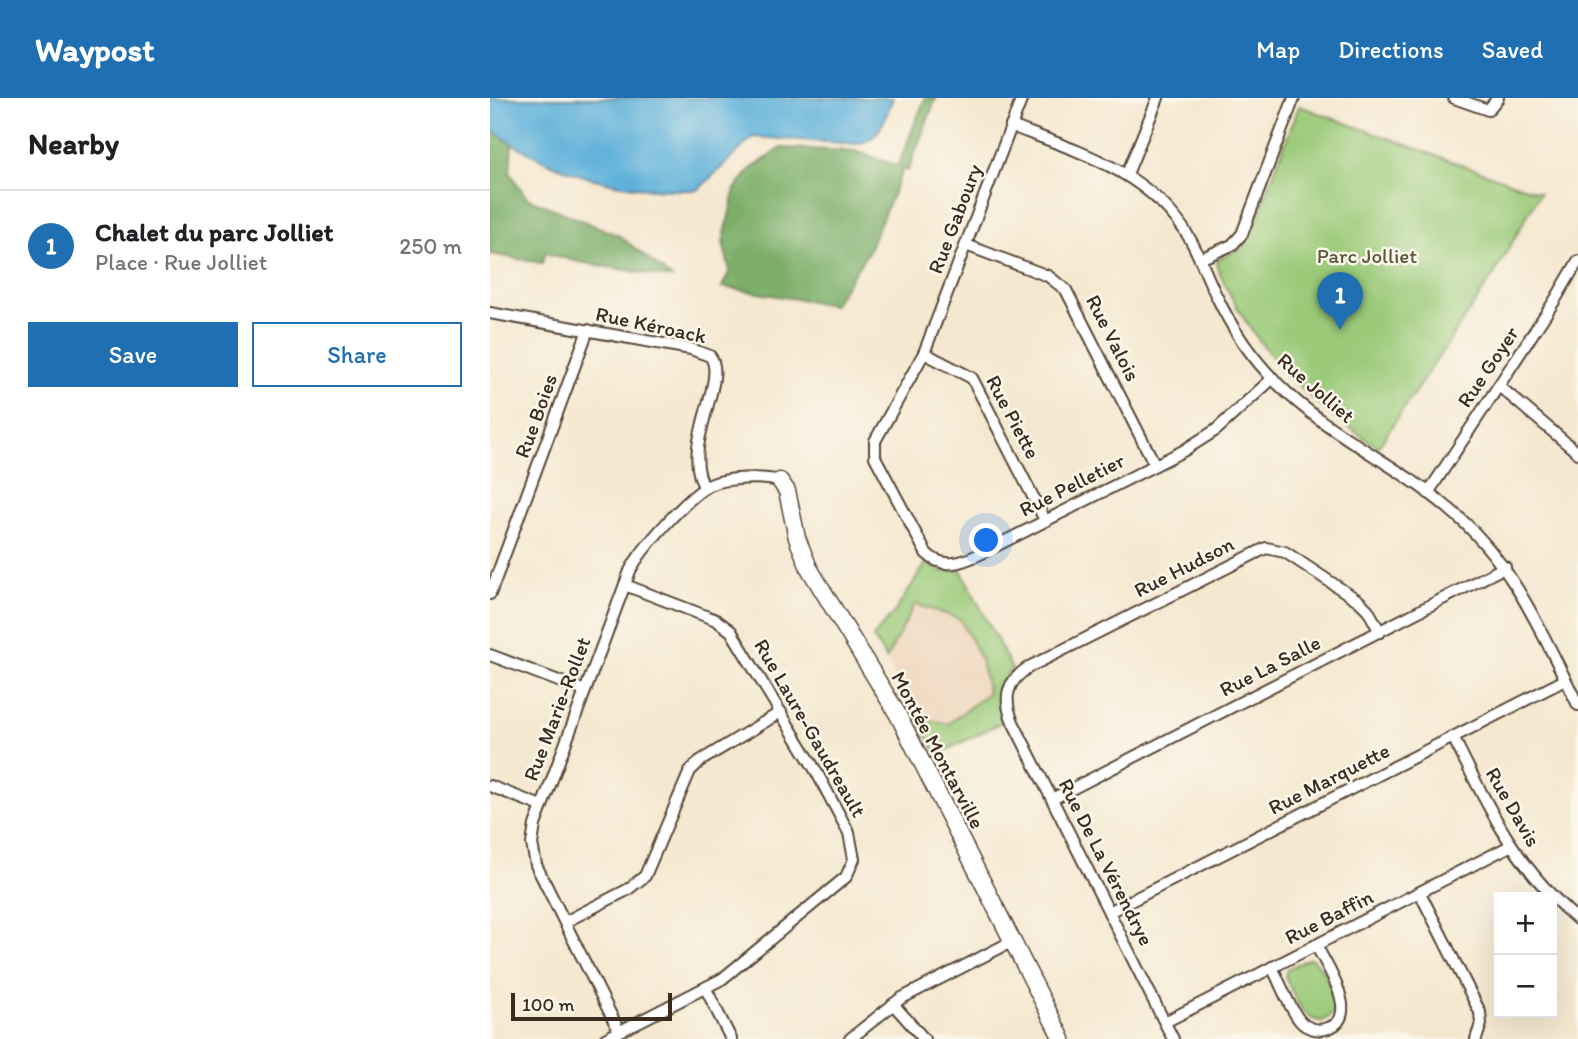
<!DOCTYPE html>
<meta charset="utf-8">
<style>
body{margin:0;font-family:Itim,sans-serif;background:#f2f2f2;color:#202124}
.controls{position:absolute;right:21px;bottom:21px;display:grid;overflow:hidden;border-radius:0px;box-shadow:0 7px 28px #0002}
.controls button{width:63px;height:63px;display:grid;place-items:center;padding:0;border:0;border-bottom:2px solid #e0e0e0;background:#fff;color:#202124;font:35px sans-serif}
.scale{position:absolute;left:21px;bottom:18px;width:161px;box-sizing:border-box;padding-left:7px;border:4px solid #3b2a1e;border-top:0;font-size:19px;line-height:24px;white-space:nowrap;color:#3b2a1e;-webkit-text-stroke:5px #fbf7ec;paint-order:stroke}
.you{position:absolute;left:497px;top:443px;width:24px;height:24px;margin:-18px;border:5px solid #fff;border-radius:50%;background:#1a73e8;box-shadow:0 0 0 10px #1a73e833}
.badge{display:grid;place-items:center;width:46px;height:46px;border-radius:50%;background:#1f6fb2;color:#fff;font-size:23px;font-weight:700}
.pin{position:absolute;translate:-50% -58px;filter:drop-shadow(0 2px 4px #0008)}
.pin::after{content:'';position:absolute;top:37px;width:24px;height:21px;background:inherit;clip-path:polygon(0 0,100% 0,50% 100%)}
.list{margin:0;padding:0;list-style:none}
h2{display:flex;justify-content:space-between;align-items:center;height:91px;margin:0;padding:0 28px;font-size:30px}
h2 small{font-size:23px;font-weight:400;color:#757577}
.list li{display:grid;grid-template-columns:46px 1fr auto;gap:21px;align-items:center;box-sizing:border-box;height:112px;padding:0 28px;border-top:2px solid #e0e0e0}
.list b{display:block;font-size:26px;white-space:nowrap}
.list p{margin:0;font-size:23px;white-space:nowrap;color:#757577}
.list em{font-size:23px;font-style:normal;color:#757577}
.actions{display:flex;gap:14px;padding:21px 28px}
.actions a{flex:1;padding:16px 0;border:2px solid #1f6fb2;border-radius:0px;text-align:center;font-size:24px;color:#1f6fb2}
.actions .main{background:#1f6fb2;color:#fff}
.map{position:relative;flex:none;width:1088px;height:941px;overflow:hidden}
header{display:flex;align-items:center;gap:42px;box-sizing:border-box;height:98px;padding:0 35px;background:#1f6fb2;color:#fff}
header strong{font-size:33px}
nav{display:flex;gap:38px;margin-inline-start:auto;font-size:24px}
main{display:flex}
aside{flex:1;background:#fff}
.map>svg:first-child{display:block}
.built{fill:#efd6bc}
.green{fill:#9bca79;stroke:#6b7a4c;stroke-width:2}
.forest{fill:#7cae69;stroke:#5c6c44;stroke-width:2}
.water{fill:#5eb1da;stroke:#4c6e7c;stroke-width:2}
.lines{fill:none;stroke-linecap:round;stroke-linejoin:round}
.street-casing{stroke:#574639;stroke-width:14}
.secondary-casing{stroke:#574639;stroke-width:19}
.street{stroke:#fff;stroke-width:10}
.secondary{stroke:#fff;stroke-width:16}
.labels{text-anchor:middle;stroke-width:5;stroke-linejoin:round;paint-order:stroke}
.street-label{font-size:21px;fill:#3b2a1e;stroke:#fbf7ec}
.park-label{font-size:21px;fill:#585a39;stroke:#fbf7ec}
</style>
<header>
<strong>Waypost</strong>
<nav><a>Map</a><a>Directions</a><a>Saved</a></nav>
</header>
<main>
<aside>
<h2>Nearby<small></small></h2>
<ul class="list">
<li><span class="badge">1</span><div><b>Chalet du parc Jolliet</b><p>Place · Rue Jolliet</p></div><em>250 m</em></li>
</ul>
<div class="actions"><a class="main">Save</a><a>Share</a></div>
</aside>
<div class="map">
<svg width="1088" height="941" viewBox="0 0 1088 941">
<rect width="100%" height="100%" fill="#fbf7ec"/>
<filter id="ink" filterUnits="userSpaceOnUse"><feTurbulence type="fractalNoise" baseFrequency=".0143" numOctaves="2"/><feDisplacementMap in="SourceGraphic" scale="14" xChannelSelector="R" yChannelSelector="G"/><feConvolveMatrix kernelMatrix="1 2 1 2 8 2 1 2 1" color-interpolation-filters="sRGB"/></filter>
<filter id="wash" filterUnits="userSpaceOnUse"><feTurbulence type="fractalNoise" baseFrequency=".00686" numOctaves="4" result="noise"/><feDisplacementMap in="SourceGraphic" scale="28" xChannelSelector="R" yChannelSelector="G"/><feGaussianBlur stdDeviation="1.57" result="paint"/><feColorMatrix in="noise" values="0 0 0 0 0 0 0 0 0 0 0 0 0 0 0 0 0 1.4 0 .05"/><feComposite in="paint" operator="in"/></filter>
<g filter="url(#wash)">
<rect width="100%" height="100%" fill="#f5e8d0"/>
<polygon class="built" points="425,506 470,521 491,562 499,595 458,626 427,619 396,561"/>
<g class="green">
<path d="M809,8l241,87 -47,83 -115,171c-72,-46 -128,-102 -161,-180v-7l23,-11 10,-12z"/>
<path d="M436,465l16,8 19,-1 51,99c-15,14 -18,34 -8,52l-67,34 -20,-38 31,7 40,-31 -7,-33 -21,-41 -45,-15 -29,55 -13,-22 23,-27z"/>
<path d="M820,860c13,6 29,41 24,55l-11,8c-22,1 -30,-28 -38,-45l2,-7z"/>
</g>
<g class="forest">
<polygon points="435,0 446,0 418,73 413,71 378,154 343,207 232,189 240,172 233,145 245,91 261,71 291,50 365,53 408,68"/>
<polygon points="0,31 22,46 20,75 37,100 130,138 182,180 89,164 55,155 52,165 0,156"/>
</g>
<path class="water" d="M0,0h403c-9,21 -11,41 -36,46l-104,-7 -55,53c-80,2 -142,-15 -208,-61z"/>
</g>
<g filter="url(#ink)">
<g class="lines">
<g class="street-casing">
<g id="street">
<path d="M532,0l-98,255 -49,88v16l51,96c17,17 35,10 54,1l203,-103 33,-21 57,-52"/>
<polyline points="964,0 998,12 1008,0"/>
<path d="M521,28c69,26 140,46 179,113 11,19 17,39 27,58 15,32 35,61 60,86 51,52 117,79 171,125 64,52 94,125 130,197"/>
<polyline points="637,76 668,0"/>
<polyline points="476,147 558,178 576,192 665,367"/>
<polyline points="710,161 742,147 752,136 804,0"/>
<path d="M0,215l201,36 19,7c19,24 -31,91 -5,132"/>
<polyline points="434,255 482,280 555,422"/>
<polyline points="1009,288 1088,355"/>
<polyline points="938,395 1065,202 1088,163"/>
<polyline points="0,496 98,232"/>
<polyline points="0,557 95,593"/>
<path d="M963,639c35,70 63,131 125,183"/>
<polyline points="0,688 51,708"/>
<polyline points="562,701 1015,469"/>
<polyline points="930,795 990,914 991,926 986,941"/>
<polyline points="619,814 1075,582"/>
<polyline points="75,824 137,792 155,778 200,673 210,663 291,614"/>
<path d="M782,869c9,17 16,39 28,54 6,7 16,10 25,8 39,-9 1,-64 -9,-84"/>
<polyline points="216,891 241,941"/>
<polyline points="403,906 434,941"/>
<polyline points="675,924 1020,748"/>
<path d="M129,933l-83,-166 -4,-21 3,-19 95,-254c10,-21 59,-76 80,-86 17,-8 53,-8 70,-4"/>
<polyline points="115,941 232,881 356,779 364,761 359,735 326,673 241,533 226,522 135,487"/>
<polyline points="360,941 410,901 523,843"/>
<path d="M683,941l-160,-317c-10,-24 -7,-40 16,-55l237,-119 19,4 74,49 9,9 12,22"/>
</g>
</g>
<g class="secondary-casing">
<polyline id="secondary" points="290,383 297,393 307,440 319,470 407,615 572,941"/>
</g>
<use href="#street" class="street"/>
<use href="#secondary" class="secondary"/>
</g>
</g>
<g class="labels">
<g class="street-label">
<text transform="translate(465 121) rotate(-69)" y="7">Rue Gaboury</text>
<text transform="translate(161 227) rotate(12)" y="7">Rue Kéroack</text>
<text transform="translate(623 240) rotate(63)" y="7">Rue Valois</text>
<text transform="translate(998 269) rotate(-56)" y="7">Rue Goyer</text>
<text transform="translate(826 290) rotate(41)" y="7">Rue Jolliet</text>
<text transform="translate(46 318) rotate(-70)" y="7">Rue Boies</text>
<text transform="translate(523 319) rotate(62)" y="7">Rue Piette</text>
<text transform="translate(582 387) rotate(-27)" y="7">Rue Pelletier</text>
<text transform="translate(694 469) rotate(-27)" y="7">Rue Hudson</text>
<text transform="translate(780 568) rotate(-27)" y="7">Rue La Salle</text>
<text transform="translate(67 611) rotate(-69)" y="7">Rue Marie-Rollet</text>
<text transform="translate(320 630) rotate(60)" y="7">Rue Laure-Gaudreault</text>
<text transform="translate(448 652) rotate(62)" y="7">Montée Montarville</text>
<text transform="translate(839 681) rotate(-27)" y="7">Rue Marquette</text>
<text transform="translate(1023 709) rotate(60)" y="7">Rue Davis</text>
<text transform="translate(616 764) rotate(63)" y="7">Rue De La Vérendrye</text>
<text transform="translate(839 819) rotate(-27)" y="7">Rue Baffin</text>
</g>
<g class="park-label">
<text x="877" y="165">Parc Jolliet</text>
</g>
</g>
</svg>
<div class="controls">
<button>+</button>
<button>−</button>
</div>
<div class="scale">100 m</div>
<div class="you"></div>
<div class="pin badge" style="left:850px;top:232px">1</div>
</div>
</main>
